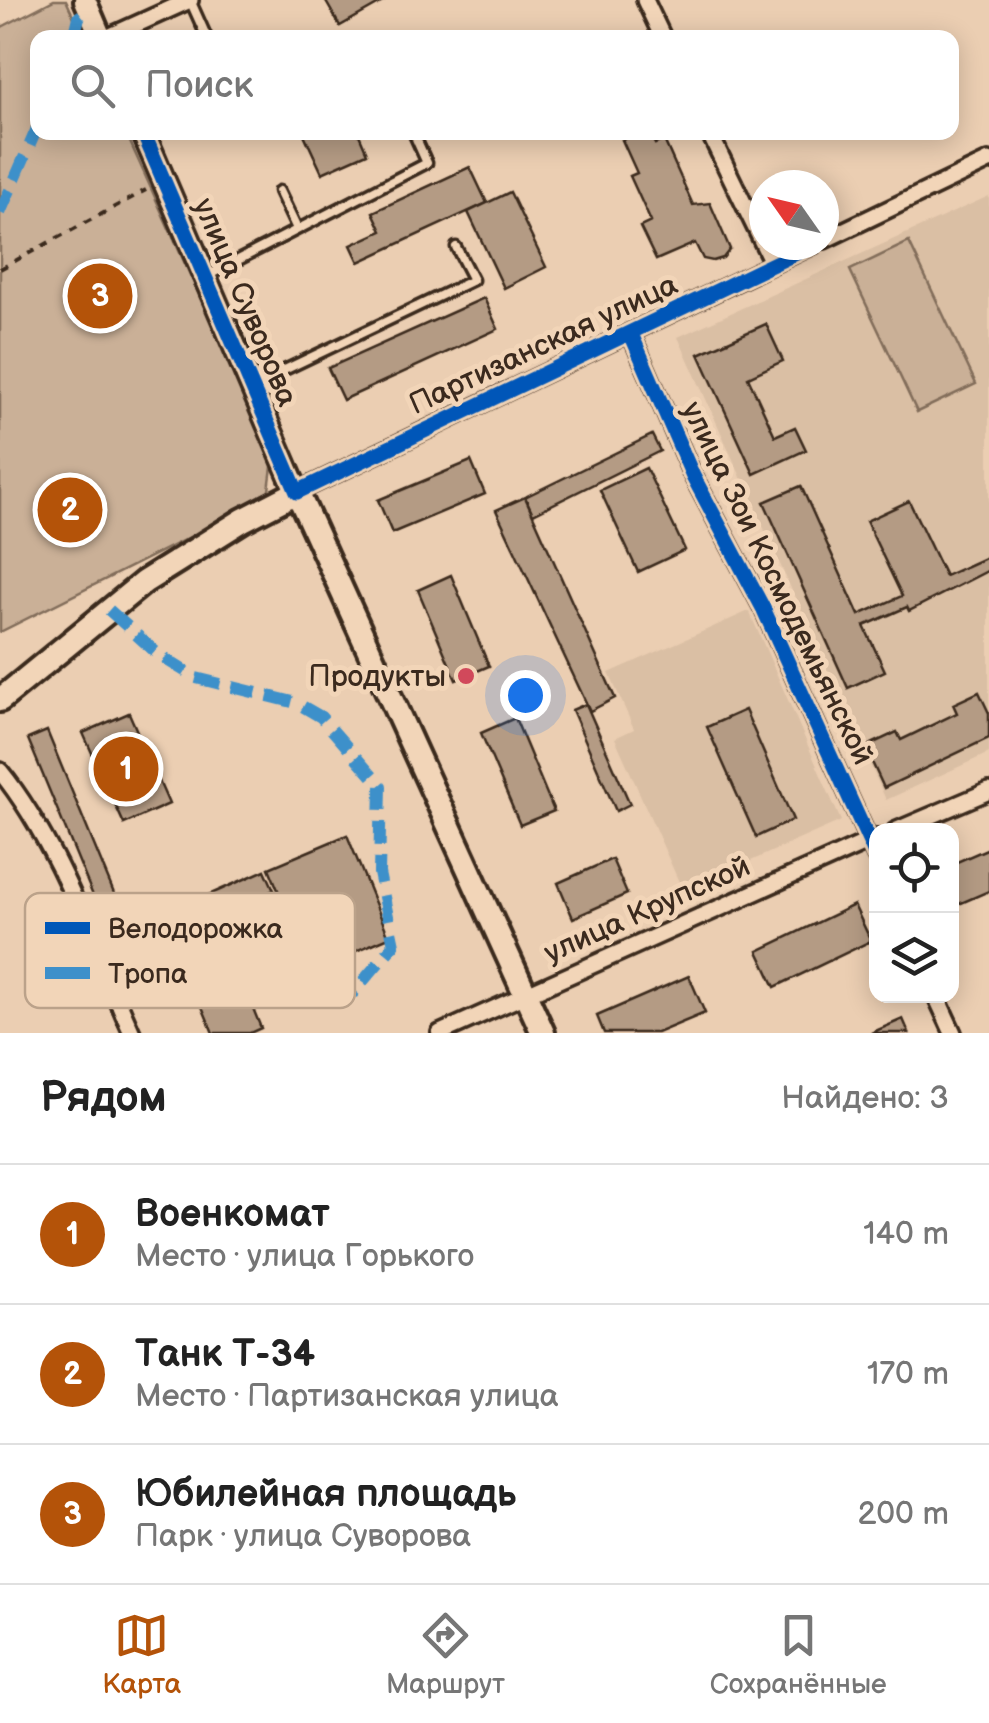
<!DOCTYPE html>
<html lang="ru">
<meta charset="utf-8">
<style>
body{margin:0;font-family:"Balsamiq Sans",sans-serif;background:#f6f6f6;color:#222}
.controls{position:absolute;right:30px;bottom:30px;display:grid;overflow:hidden;border-radius:20px;box-shadow:0 5px 25px #0003}
.controls button{width:90px;height:90px;display:grid;place-items:center;padding:0;border:0;border-bottom:2px solid #e0e0e0;background:#fff;color:#222;font:50px sans-serif}
.compass{position:absolute;left:749px;top:170px;width:90px;height:90px;border-radius:50%;background:#fff;box-shadow:0 5px 25px #0003;rotate:304deg}
.you{position:absolute;left:525px;top:695px;width:35px;height:35px;margin:-25px;border:8px solid #fff;border-radius:50%;background:#1a73e8;box-shadow:0 0 0 15px #1a73e833}
.badge{display:grid;place-items:center;width:65px;height:65px;border-radius:50%;background:#b45309;color:#fff;font-size:32px;font-weight:700}
.pin{position:absolute;translate:-50% -50%;border:5px solid #fff;box-shadow:0 2px 10px #0006}
.list{margin:0;padding:0;list-style:none}
h2{display:flex;justify-content:space-between;align-items:center;height:130px;margin:0;padding:0 40px;font-size:42px}
h2 small{font-size:32px;font-weight:400;color:#767676}
.list li{display:grid;grid-template-columns:65px 1fr auto;gap:30px;align-items:center;box-sizing:border-box;height:140px;padding:0 40px;border-top:2px solid #e0e0e0}
.list b{display:block;font-size:38px;white-space:nowrap}
.list p{margin:0;font-size:32px;white-space:nowrap;color:#767676}
.list em{font-size:32px;font-style:normal;color:#767676}
.icon{flex:none;width:55px;height:55px;fill:none;stroke:currentColor;stroke-width:2;stroke-linecap:round;stroke-linejoin:round}
.map{position:relative;flex:none;width:989px;height:1033px;overflow:hidden}
.search{position:absolute;background:#fff;box-shadow:0 5px 25px #0003;left:30px;right:30px;top:30px;height:110px;display:flex;align-items:center;gap:25px;box-sizing:border-box;padding:0 35px;border-radius:20px;color:#767676;font-size:38px}
.sheet{height:550px;background:#fff}
nav{display:flex;justify-content:space-around;align-items:center;box-sizing:border-box;height:140px;border-top:2px solid #e0e0e0;background:#fff;font-size:28px;color:#767676}
nav a{display:grid;justify-items:center;gap:5px}
nav .on{color:#b45309}
.map>svg:first-child{display:block}
.built{fill:#dabfa4}
.green{fill:#cab097;stroke:#826d5a;stroke-width:2.5}
.building{fill:#b49b84;stroke:#3b2a1e;stroke-width:2.5}
.lines{fill:none;stroke-linecap:round;stroke-linejoin:round}
.service-casing{stroke:#3b2a1e;stroke-width:15}
.minor-casing{stroke:#3b2a1e;stroke-width:22}
.tertiary-casing{stroke:#3b2a1e;stroke-width:28}
.secondary-casing{stroke:#3b2a1e;stroke-width:30}
.path{stroke:#3b2a1e;stroke-width:4;stroke-dasharray:8 8;stroke-linecap:butt}
.service{stroke:#f2d5b8;stroke-width:8}
.minor{stroke:#f2d5b8;stroke-width:15}
.tertiary{stroke:#f2d5b8;stroke-width:20}
.secondary{stroke:#f2d5b8;stroke-width:22}
.quiet{stroke:#3e90ca;stroke-width:12;stroke-dasharray:25 12;stroke-linecap:butt}
.cycleway-casing{stroke:#f2d5b8;stroke-width:21}
.cycleway{stroke:#0057b8;stroke-width:15}
.poi-dot{fill:#d1495b;stroke:#f2d5b8;stroke-width:4}
.labels{text-anchor:middle;stroke-width:10;stroke-linejoin:round;paint-order:stroke}
.street-label{font-size:30px;fill:#3b2a1e;stroke:#f2d5b8}
.poi-label{font-size:30px;fill:#3b2a1e;stroke:#f2d5b8;text-anchor:end}
.key{fill:#f2d5b8;stroke:#bba28a;stroke-width:2.5}
.key-label{font-size:28px;fill:#3b2a1e}
</style>
<div class="map">
<svg width="989" height="1033" viewBox="0 0 989 1033">
<rect width="100%" height="100%" fill="#ebceb2"/>
<filter id="ink" filterUnits="userSpaceOnUse"><feTurbulence type="fractalNoise" baseFrequency=".01" numOctaves="2"/><feDisplacementMap in="SourceGraphic" scale="20" xChannelSelector="R" yChannelSelector="G"/><feConvolveMatrix kernelMatrix="1 2 1 2 8 2 1 2 1" color-interpolation-filters="sRGB"/></filter>
<g filter="url(#ink)">
<g class="built">
<polygon points="989,196 989,753 886,800 678,337"/>
<polygon points="749,611 841,821 683,891 615,738 634,729 609,673"/>
</g>
<g class="green">
<polygon points="54,0 66,0 83,37 38,38 38,132 126,133 273,459 268,498 0,632 0,28"/>
<polygon points="909,242 976,384 917,412 850,270"/>
</g>
<g class="building">
<polygon points="325,0 386,0 340,26"/>
<polygon points="303,132 358,132 367,153 322,173"/>
<polygon points="640,132 649,132 655,144 664,140 693,205 710,203 730,249 723,258 713,261 703,259 695,243 656,260 640,227 651,222 630,176 637,173 622,140"/>
<polygon points="470,167 487,203 359,262 351,245 382,231 373,212"/>
<polygon points="510,192 546,267 504,288 468,212"/>
<polygon points="484,298 498,329 343,400 328,368"/>
<polygon points="766,324 783,361 748,377 775,436 795,427 806,450 754,474 699,354"/>
<polygon points="652,435 660,451 533,514 525,497"/>
<polygon points="471,461 485,494 392,533 378,500"/>
<polygon points="646,468 685,550 638,572 600,490"/>
<polygon points="801,486 859,615 902,596 866,521 909,501 945,576 989,556 989,570 909,611 907,607 864,626 885,671 848,688 764,502"/>
<polygon points="525,497 615,698 590,711 496,510"/>
<polygon points="451,575 489,666 456,680 418,590"/>
<polygon points="979,692 989,713 989,738 884,788 865,747 897,732 901,740 957,713 953,704"/>
<polygon points="586,704 630,804 616,811 572,710"/>
<polygon points="745,710 793,820 756,837 707,727"/>
<polygon points="129,713 169,804 124,824 83,733"/>
<polygon points="515,718 554,811 520,825 481,733"/>
<polygon points="47,731 120,908 101,915 28,739"/>
<polygon points="347,835 389,937 311,970 309,964 246,991 261,1028 250,1033 213,1033 191,980 232,963 234,968 299,941 269,868"/>
<polygon points="989,848 989,891 952,907 952,864"/>
<polygon points="612,859 627,894 573,918 558,883"/>
<polygon points="265,870 274,890 139,950 130,930"/>
<polygon points="854,905 871,941 775,987 758,951"/>
<polygon points="689,976 705,1013 657,1033 604,1033 597,1016"/>
<polygon points="903,1019 909,1033 871,1033"/>
</g>
<g class="lines">
<g class="service-casing">
<g id="service">
<polyline points="190,0 207,38"/>
<polyline points="279,191 297,229"/>
<polyline points="207,276 427,163 413,132"/>
<polyline points="255,384 473,280 456,247"/>
</g>
</g>
<g class="minor-casing">
<g id="minor">
<polyline points="645,0 663,38"/>
<polyline points="106,38 190,0"/>
<polyline points="709,132 773,264"/>
<polyline points="824,240 989,161"/>
<polyline points="631,334 693,476 763,608 876,856"/>
<polyline points="297,492 813,245"/>
<path d="M0,771c58,71 94,177 132,262"/>
<polyline points="895,831 989,791"/>
<polyline points="936,996 953,1033"/>
<polyline points="440,1033 876,838"/>
</g>
</g>
<g class="tertiary-casing">
<g id="tertiary">
<polyline points="85,0 101,38"/>
<polyline points="143,132 297,492"/>
</g>
</g>
<g class="secondary-casing">
<polyline id="secondary" points="0,700 144,582 243,520 297,492 543,1033"/>
</g>
<polyline class="path" points="0,269 146,190"/>
<use href="#service" class="service"/>
<use href="#minor" class="minor"/>
<use href="#tertiary" class="tertiary"/>
<use href="#secondary" class="secondary"/>
<g class="quiet">
<polyline points="74,38 79,17 89,9"/>
<polyline points="0,213 38,126"/>
<polyline points="109,610 159,655 196,678 297,703 321,717 381,786 379,873 394,945 352,994"/>
</g>
<g class="cycleway-casing">
<g id="cycleway">
<polyline points="143,132 297,492 813,245"/>
<polyline points="631,334 693,476 763,608 876,856"/>
</g>
</g>
<use href="#cycleway" class="cycleway"/>
</g>
</g>
<circle class="poi-dot" cx="466" cy="676" r="10"/>
<g class="labels">
<g class="street-label">
<text transform="translate(246 302) rotate(67)" y="10">улица Суворова</text>
<text transform="translate(543 344) rotate(-25)" y="10">Партизанская улица</text>
<text transform="translate(778 583) rotate(64)" y="10">улица Зои Космодемьянской</text>
<text transform="translate(647 909) rotate(-24)" y="10">улица Крупской</text>
</g>
<g class="poi-label">
<text x="446" y="686">Продукты</text>
</g>
</g>
<rect x="25" y="893" width="330" height="115" rx="15" class="key"/>
<rect x="45" y="922" width="45" height="12" fill="#0057b8"/>
<rect x="45" y="967" width="45" height="12" fill="#3e90ca"/>
<g class="key-label">
<text x="108" y="938">Велодорожка</text>
<text x="108" y="983">Тропа</text>
</g>
</svg>
<div class="controls">
<button><svg class="icon" aria-label="locate" viewBox="0 0 24 24"><circle cx="12" cy="12" r="6"/><path d="M12 2v4M12 18v4M2 12h4M18 12h4"/></svg></button>
<button><svg class="icon" aria-label="layers" viewBox="0 0 24 24"><path d="M12 4l9 5-9 5-9-5zM3 14l9 5 9-5"/></svg></button>
</div>
<svg class="compass" viewBox="-18 -18 36 36"><path d="M0-13l5 13h-10z" fill="#e53935"/><path d="M0 13l5-13h-10z" fill="#767676"/></svg>
<div class="you"></div>
<div class="pin badge" style="left:126px;top:769px">1</div>
<div class="pin badge" style="left:70px;top:510px">2</div>
<div class="pin badge" style="left:100px;top:296px">3</div>
<div class="search"><svg class="icon" aria-label="search" viewBox="0 0 24 24"><circle cx="10" cy="10" r="6"/><path d="M15 15l6 6"/></svg>Поиск</div>
</div>
<section class="sheet">
<h2>Рядом<small>Найдено: 3</small></h2>
<ul class="list">
<li><span class="badge">1</span><div><b>Военкомат</b><p>Место · улица Горького</p></div><em>140 m</em></li>
<li><span class="badge">2</span><div><b>Танк Т-34</b><p>Место · Партизанская улица</p></div><em>170 m</em></li>
<li><span class="badge">3</span><div><b>Юбилейная площадь</b><p>Парк · улица Суворова</p></div><em>200 m</em></li>
</ul>
</section>
<nav>
<a class="on"><svg class="icon" aria-label="map" viewBox="0 0 24 24"><path d="M3 6l6-2 6 2 6-2v14l-6 2-6-2-6 2zM9 4v14M15 6v14"/></svg>Карта</a>
<a><svg class="icon" aria-label="directions" viewBox="0 0 24 24"><path d="M12 3l9 9-9 9-9-9zM9 14v-3h6M13 9l2 2-2 2"/></svg>Маршрут</a>
<a><svg class="icon" aria-label="saved" viewBox="0 0 24 24"><path d="M7 4h10v16l-5-4-5 4z"/></svg>Сохранённые</a>
</nav>
